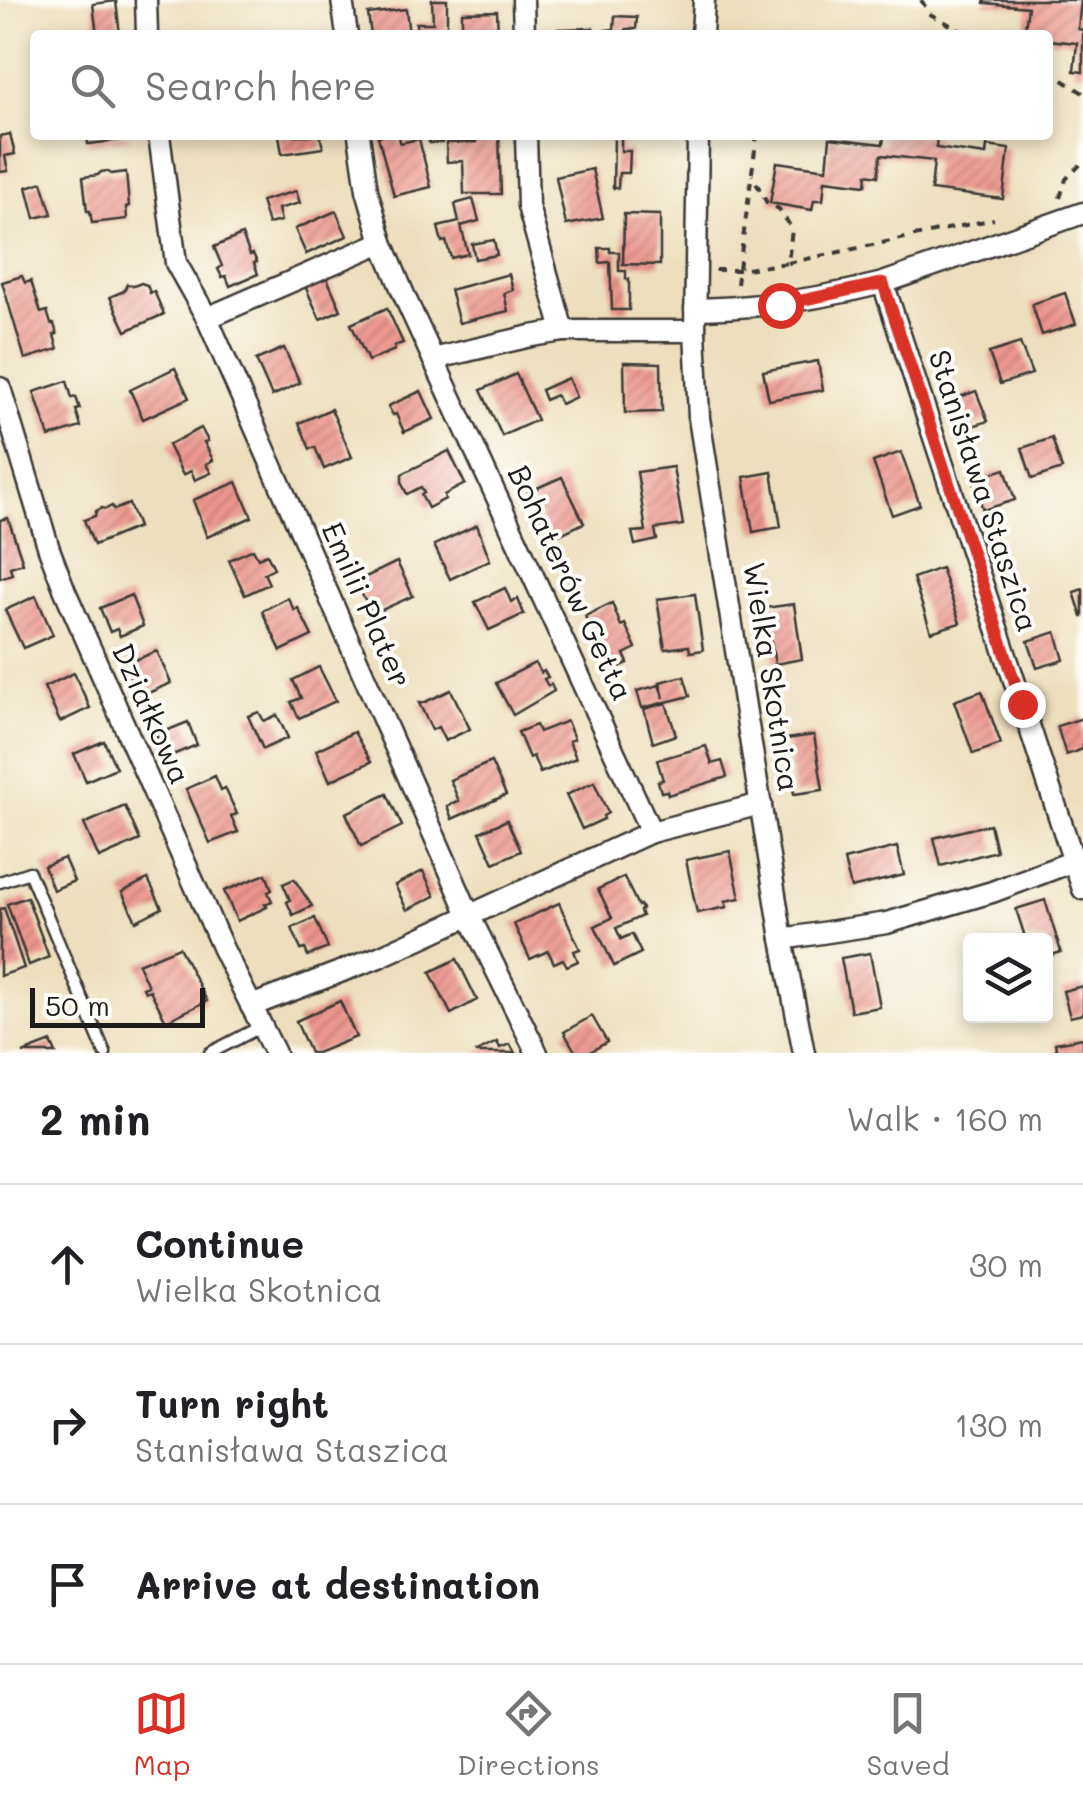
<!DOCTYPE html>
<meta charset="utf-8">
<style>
body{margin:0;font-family:Mali,sans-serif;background:#f6f6f6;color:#202124}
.controls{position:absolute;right:30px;bottom:30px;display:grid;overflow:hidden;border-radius:10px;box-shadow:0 5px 15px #0003}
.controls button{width:90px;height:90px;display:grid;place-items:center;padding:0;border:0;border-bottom:2px solid #e0e0e0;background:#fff;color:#202124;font:50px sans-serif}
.scale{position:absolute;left:30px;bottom:25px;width:175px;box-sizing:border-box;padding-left:10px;border:5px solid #1c1c1c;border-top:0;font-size:28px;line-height:35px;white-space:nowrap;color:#1c1c1c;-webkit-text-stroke:8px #fdfcf7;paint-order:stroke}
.stop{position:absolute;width:30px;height:30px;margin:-22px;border:8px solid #d93025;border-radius:50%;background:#fff}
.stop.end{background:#d93025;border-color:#fff;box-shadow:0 2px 10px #0008}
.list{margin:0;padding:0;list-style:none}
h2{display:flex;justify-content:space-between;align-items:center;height:130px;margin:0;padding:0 40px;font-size:42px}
h2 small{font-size:32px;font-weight:400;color:#757577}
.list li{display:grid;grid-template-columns:65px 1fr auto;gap:30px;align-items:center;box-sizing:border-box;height:160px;padding:0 40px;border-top:2px solid #e0e0e0}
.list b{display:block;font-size:38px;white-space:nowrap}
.list p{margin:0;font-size:32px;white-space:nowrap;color:#757577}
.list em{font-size:32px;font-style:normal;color:#757577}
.icon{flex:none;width:55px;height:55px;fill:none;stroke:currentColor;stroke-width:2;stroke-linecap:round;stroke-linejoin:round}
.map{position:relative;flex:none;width:1083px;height:1053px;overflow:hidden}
.search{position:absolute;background:#fff;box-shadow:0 5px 15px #0003;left:30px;right:30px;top:30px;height:110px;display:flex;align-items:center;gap:25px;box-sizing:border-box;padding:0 35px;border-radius:10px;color:#757577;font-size:38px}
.sheet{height:610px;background:#fff}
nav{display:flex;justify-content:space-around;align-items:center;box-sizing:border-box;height:140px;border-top:2px solid #e0e0e0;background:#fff;font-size:28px;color:#757577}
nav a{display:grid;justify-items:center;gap:5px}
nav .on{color:#d93025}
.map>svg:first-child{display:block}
.building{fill:url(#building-hatch)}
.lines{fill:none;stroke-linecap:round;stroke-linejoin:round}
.lane-casing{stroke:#3b3934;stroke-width:15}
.street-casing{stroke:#3b3934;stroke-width:25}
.path{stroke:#3b3934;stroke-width:4;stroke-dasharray:8 8;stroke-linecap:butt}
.lane{stroke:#fff;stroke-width:10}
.street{stroke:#fff;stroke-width:20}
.route{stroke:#d93025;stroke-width:12}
.labels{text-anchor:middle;stroke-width:8;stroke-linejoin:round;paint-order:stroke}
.street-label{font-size:30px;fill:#1c1c1c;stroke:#fdfcf7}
</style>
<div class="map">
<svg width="1083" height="1053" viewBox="0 0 1083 1053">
<defs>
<pattern id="building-hatch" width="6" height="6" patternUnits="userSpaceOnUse" patternTransform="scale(2.5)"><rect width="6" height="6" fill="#ed968e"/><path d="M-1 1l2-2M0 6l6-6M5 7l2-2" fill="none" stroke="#bf7a73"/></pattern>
</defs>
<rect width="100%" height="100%" fill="#fdfcf7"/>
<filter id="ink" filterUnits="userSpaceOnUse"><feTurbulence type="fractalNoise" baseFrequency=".01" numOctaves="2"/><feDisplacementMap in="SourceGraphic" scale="20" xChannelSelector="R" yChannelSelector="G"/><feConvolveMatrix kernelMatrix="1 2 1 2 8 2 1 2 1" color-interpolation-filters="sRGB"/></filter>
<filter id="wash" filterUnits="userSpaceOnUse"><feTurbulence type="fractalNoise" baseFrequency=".0048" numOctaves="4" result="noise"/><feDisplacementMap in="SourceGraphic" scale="40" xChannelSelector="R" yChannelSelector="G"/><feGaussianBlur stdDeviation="2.25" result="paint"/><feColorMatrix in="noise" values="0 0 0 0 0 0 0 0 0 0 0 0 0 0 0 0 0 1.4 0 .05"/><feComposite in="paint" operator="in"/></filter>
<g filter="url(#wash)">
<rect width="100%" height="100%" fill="#eddfbd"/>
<g id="blocks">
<g class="building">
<polygon points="432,0 447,0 447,35 417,34 416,23 433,23"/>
<polygon points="985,0 1081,0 1078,29 1083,30 1083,72 1074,71 1077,43 1048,40 1048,35 1024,35 1028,7 984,3"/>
<polygon points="116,1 120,35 97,35 93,4"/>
<polygon points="406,9 409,35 371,35 368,14"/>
<polygon points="497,11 498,35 462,35 462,12"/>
<polygon points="615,16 637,17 636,29 626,29 626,35 605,35 605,30 614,29"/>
<polygon points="593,28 593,35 558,35 558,29"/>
<polygon points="10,134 15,154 5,156 8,171 0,172 0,136"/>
<polygon points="87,135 129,135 130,139 88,144"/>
<polygon points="279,135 320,135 323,148 282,154"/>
<polygon points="383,135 399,135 400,143 419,139 431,187 394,196 378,136"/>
<polygon points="428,135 442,135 442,143 429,143"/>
<polygon points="476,135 499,135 501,194 464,194 463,161 447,162 446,143 476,142"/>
<polygon points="884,135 937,135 936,148 986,155 987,146 1009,149 1003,199 931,190 934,161 881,155 878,176 867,174 866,185 825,180 823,200 814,200 812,210 770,203 777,162 827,169 830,138 883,144"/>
<polygon points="614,136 621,136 621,151 630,151 629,173 619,173 618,188 613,188"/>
<polygon points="592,169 603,218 566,225 556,177"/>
<polygon points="107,171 111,174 126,172 129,206 126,207 127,219 92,223 90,211 87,211 83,177 98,175 101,172"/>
<polygon points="42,182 52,214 35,218 27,187"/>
<polygon points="296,191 300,203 278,209 281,221 268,224 261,201"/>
<polygon points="473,199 479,221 461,226 468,254 451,258 446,241 442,242 438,227 459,222 455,204"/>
<polygon points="336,211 347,236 306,254 295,229"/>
<polygon points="624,214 660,215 660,265 623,264"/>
<polygon points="242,235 250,255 253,254 257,262 254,263 258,274 230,286 226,276 222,277 218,269 222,266 214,247"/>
<polygon points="494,240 497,255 475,259 472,244"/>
<polygon points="599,248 610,248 610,252 619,252 619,271 626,271 626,279 629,279 629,310 612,310 610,262 600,263"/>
<polygon points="509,274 513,290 504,293 508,311 459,323 450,290"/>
<polygon points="22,276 25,283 31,281 41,313 47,311 51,324 54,324 57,334 54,335 58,349 25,359 2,282"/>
<polygon points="326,276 341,310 320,319 305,286"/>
<polygon points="141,283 147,285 150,293 154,291 164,314 126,331 110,297 124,291 127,284 134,286"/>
<polygon points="1065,293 1076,324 1042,335 1032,304"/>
<polygon points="387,308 403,343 394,346 395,350 368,361 351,324"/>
<polygon points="1020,343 1032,374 1000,384 989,353"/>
<polygon points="284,348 300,383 272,396 256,360"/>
<polygon points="818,361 823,390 769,400 763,371"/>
<polygon points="624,362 661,363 662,412 625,413"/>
<polygon points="175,368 189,398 143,419 130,390"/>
<polygon points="516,374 537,420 502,436 481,390"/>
<polygon points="568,378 576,397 561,404 556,395 545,400 541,390"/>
<polygon points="67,381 72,398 76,397 80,409 76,410 81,427 49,437 34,392"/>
<polygon points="421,391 434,419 404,432 396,414 393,415 388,406"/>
<polygon points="976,391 988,421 958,431 946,402"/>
<polygon points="331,409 352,457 324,469 315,447 310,449 299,423"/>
<polygon points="201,428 208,441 204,442 213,460 206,464 211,473 195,480 191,471 183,475 168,445"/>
<polygon points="1052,438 1062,469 1032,479 1022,448"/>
<polygon points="449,451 465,484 444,495 445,499 428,508 421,495 424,493 421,487 407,494 402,484 402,474"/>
<polygon points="901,452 920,505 892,515 873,462"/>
<polygon points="673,467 683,525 655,529 657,540 635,545 632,532 646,531 637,472"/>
<polygon points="1005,469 1015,500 983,510 973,479"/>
<polygon points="772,472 781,527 753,532 744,477"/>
<polygon points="562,477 584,523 550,539 528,492"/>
<polygon points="237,482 252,517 207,537 193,500"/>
<polygon points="129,504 138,527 94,545 84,520 95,516 96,511 102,508 106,509 112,506 114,510"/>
<polygon points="8,518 23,563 10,567 12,574 0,578 0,520"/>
<polygon points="477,525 490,560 450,579 434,545"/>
<polygon points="253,549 258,558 267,554 274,568 264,573 269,584 245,595 229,560"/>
<polygon points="397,562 413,596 373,614 355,582"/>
<polygon points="941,568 960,623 931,632 913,578"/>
<polygon points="505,588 511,602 518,599 524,614 489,630 475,602"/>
<polygon points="1083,589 1083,617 1082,617 1074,592"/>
<polygon points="695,594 703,650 690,652 689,646 665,649 657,599"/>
<polygon points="131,595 143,626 120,636 117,629 110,632 100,608"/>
<polygon points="36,596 53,635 23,648 5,610"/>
<polygon points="288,598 294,610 298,608 312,636 281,651 262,611"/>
<polygon points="612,603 621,626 625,624 636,648 624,654 628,663 610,671 585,616"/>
<polygon points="794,604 802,659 775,664 765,608"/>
<polygon points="1056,632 1064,660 1037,668 1028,641"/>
<polygon points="157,651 171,683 139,697 125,664"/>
<polygon points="535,663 541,673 544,671 548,677 544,679 548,686 551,684 554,691 513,715 496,683"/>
<polygon points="319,667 336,701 299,718 291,702 301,698 293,680"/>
<polygon points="74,673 90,708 60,722 44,687"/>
<polygon points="684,676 690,696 642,708 637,691 659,685 664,698 660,682"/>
<polygon points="451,690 470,729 445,741 438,727 432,730 419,703 423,703"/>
<polygon points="982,691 1001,744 973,754 954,701"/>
<polygon points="666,703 676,735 653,743 644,709"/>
<polygon points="259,712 264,721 277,715 288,738 263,749 248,716"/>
<polygon points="1083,718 1083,749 1066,755 1057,726"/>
<polygon points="567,721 574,739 569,741 576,758 540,773 533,756 529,758 518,732 536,725 539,732"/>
<polygon points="188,722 197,745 165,758 156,735"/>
<polygon points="354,732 371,762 330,781 316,750"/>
<polygon points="814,735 823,790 794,794 786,739"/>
<polygon points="104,741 116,768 86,781 74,754"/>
<polygon points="706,746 712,764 722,761 727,777 668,795 667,791 661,792 658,781 663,780 657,760"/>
<polygon points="491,762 506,795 452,819 447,806 459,801 450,780"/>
<polygon points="215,776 221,790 225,788 237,814 231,816 238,832 210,843 186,789"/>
<polygon points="594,782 608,813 603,816 604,819 582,829 566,795"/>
<polygon points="387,794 402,826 361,846 346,813"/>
<polygon points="125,806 140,840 99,858 84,824"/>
<polygon points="507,820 521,851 494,863 480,832"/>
<polygon points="990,824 996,851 941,866 934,838"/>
<polygon points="897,847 904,875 851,888 844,860"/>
<polygon points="730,851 740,898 725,901 727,907 697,913 686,860"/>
<polygon points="64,858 74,881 53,890 44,866"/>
<polygon points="423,871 435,896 407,910 395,885"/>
<polygon points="266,874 272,890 268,892 272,901 265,904 267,907 237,921 224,891"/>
<polygon points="624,877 638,906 640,905 642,909 640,911 642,916 616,928 621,939 632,934 641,953 614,966 595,926 612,918 598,889"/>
<polygon points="148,879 162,908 136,921 122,892"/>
<polygon points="294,879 312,906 293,915 287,902 290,900 283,884"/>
<polygon points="27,897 49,957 29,965 7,904"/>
<polygon points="1045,900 1061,952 1046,957 1046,940 1026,940 1016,909"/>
<polygon points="559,903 580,949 574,951 578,961 567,966 563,959 554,963 548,951 530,959 514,924"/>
<polygon points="4,908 24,968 0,976 0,909"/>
<polygon points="315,918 328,948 308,956 305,949 301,950 292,928"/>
<polygon points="179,947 207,1001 166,1021 150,990 145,992 143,988 148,986 138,964"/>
<polygon points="870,953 880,1007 851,1012 841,958"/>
<polygon points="457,959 477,1000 451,1014 430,972"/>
<polygon points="1083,986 1083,1014 1070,1017 1063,991"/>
<polygon points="340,1001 356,1037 317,1053 310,1053 296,1021"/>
<polygon points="592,1016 607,1042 588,1053 576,1053 564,1032"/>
<polygon points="1083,1038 1083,1053 1057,1053 1055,1043"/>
<polygon points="51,1042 56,1053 23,1053"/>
<polygon points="497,1042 500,1048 510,1044 515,1053 475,1053"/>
</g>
</g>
</g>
<g filter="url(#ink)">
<use href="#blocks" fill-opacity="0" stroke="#3b3934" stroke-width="2.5"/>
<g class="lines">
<g class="lane-casing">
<g id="lane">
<polyline points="0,882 29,872 105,1053"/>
<polyline points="210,1053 262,1026"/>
</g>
</g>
<g class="street-casing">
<g id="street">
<polyline points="146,0 147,35"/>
<polyline points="342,0 347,35"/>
<polyline points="523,0 524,35"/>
<polyline points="702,35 704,0"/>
<polyline points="159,135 176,263 207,318 470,917 537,1053"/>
<polyline points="359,135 367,190 382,242 407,302 651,832"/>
<polyline points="526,135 528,206 563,331"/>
<polyline points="698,135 695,331 699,418 782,939 804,1053"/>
<polyline points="883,283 1083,889"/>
<path d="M695,309c66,-1 125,-10 188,-26l200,-70"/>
<polyline points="207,318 382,242"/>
<polyline points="433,359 531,336 563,331 695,331"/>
<polyline points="0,388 49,549 65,591 223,949 275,1053"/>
<polyline points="782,939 887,923 992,892 1074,861"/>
<polyline points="251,1006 379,957 651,832 761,804"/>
</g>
</g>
<g class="path">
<polyline points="921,0 930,14 969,35"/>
<polyline points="1048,74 1058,77 1083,93"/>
<polyline points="1060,198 1066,179 1083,162"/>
<polyline points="788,263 994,219"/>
<polyline points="715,270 739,270 788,263 792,229 779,209 767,203 752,175"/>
<polyline points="737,284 757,135"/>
</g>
<use href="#lane" class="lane"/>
<use href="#street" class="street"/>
</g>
</g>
<g class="lines" filter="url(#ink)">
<polyline class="route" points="780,305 883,283 1022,704"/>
</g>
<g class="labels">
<g class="street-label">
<text transform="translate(983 491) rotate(72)" y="10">Stanisława Staszica</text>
<text transform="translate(570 583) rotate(65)" y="10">Bohaterów Getta</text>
<text transform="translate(366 605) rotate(66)" y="10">Emilii Plater</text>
<text transform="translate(771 677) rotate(81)" y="10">Wielka Skotnica</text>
<text transform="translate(151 714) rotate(66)" y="10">Działkowa</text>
</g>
</g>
</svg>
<div class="controls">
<button><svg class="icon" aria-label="layers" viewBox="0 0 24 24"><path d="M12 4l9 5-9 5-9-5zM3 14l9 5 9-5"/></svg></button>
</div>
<div class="scale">50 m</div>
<div class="stop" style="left:780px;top:305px"></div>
<div class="stop end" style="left:1022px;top:704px"></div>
<div class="search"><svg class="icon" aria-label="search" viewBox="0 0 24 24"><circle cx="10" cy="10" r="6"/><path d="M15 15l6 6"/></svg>Search here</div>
</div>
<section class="sheet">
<h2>2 min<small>Walk · 160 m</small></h2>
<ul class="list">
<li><svg class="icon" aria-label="ahead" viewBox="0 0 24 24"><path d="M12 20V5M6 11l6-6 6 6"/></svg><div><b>Continue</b><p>Wielka Skotnica</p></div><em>30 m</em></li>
<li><svg class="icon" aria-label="right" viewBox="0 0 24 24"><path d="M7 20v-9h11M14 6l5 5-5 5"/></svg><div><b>Turn right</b><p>Stanisława Staszica</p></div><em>130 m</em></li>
<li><svg class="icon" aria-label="arrive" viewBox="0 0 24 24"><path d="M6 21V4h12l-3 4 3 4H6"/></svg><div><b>Arrive at destination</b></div></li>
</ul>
</section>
<nav>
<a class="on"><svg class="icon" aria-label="map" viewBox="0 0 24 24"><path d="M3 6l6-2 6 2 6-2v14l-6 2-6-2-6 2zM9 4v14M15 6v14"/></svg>Map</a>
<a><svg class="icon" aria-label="directions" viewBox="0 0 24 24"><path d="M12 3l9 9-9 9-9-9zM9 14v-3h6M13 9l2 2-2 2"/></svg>Directions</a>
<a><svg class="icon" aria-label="saved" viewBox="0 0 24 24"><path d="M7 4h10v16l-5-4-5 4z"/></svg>Saved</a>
</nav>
